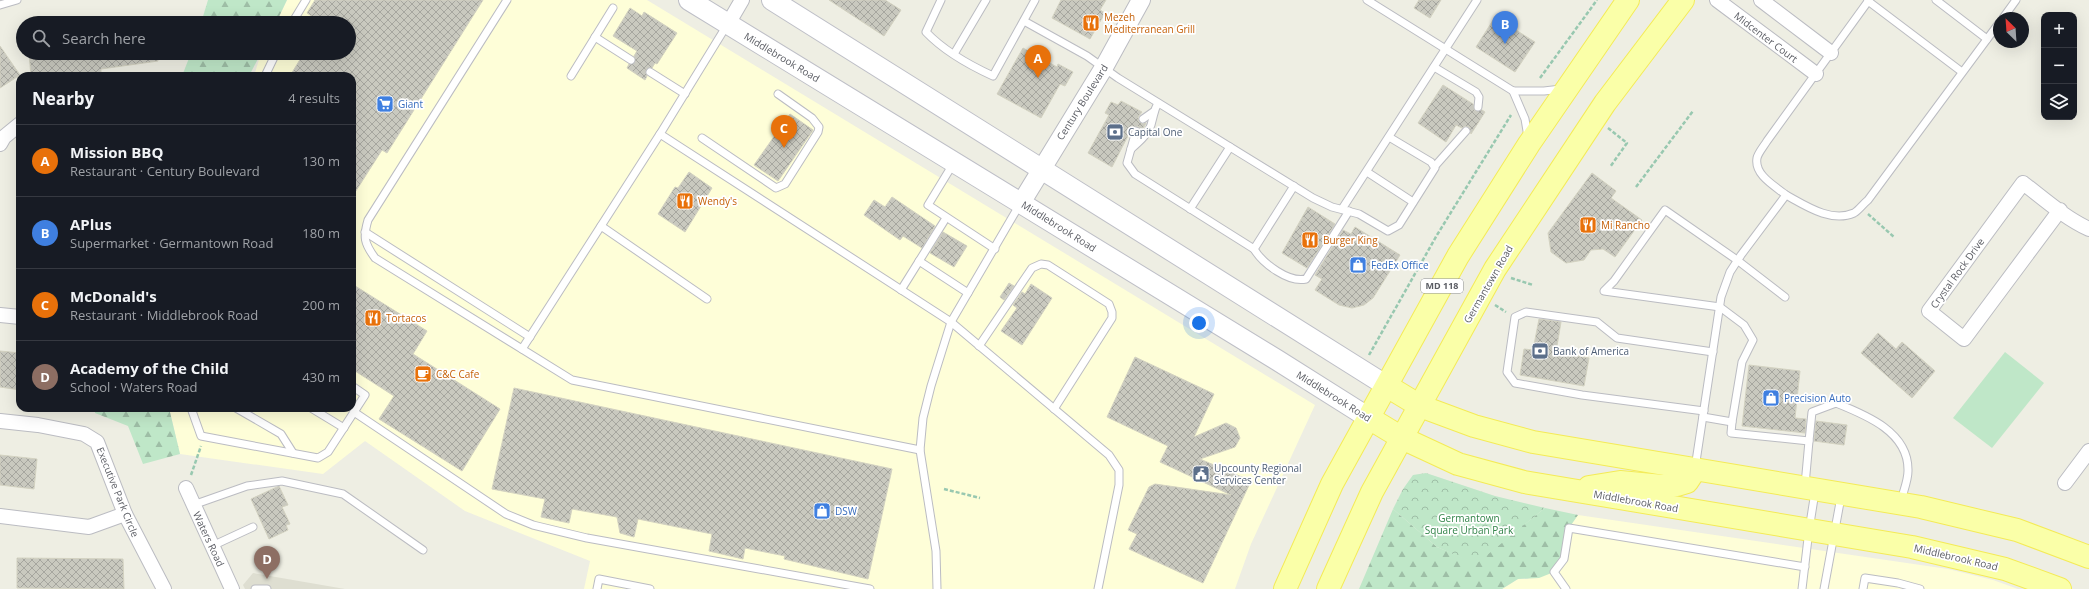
<!DOCTYPE html>
<meta charset="utf-8">
<style>
body{margin:0;font-family:"Open Sans",sans-serif;background:#242831;color:#f1f3f6}
.controls{position:absolute;right:12px;top:12px;display:grid;overflow:hidden;border-radius:8px;box-shadow:0 4px 16px #0002}
.controls button{width:36px;height:36px;display:grid;place-items:center;padding:0;border:0;border-bottom:1px solid #363941;background:#171b24;color:#f1f3f6;font:20px sans-serif}
.compass{position:absolute;left:1993px;top:12px;width:36px;height:36px;border-radius:50%;background:#171b24;box-shadow:0 4px 16px #0002;rotate:335deg}
.you{position:absolute;left:1199px;top:323px;width:14px;height:14px;margin:-10px;border:3px solid #fff;border-radius:50%;background:#1a73e8;box-shadow:0 0 0 6px #1a73e833}
.badge{display:grid;place-items:center;width:26px;height:26px;border-radius:50%;background:#b45309;color:#fff;font-size:13px;font-weight:700}
.pin{position:absolute;translate:-50% -33px;filter:drop-shadow(0 1px 2px #0008)}
.pin::after{content:'';position:absolute;top:21px;width:14px;height:12px;background:inherit;clip-path:polygon(0 0,100% 0,50% 100%)}
.list{margin:0;padding:0;list-style:none}
h2{display:flex;justify-content:space-between;align-items:center;height:52px;margin:0;padding:0 16px;font-size:17px}
h2 small{font-size:13px;font-weight:400;color:#9ea1a6}
.list li{display:grid;grid-template-columns:26px 1fr auto;gap:12px;align-items:center;box-sizing:border-box;height:72px;padding:0 16px;border-top:1px solid #363941}
.list b{display:block;font-size:15px;white-space:nowrap}
.list p{margin:0;font-size:13px;white-space:nowrap;color:#9ea1a6}
.list em{font-size:13px;font-style:normal;color:#9ea1a6}
.icon{flex:none;width:22px;height:22px;fill:none;stroke:currentColor;stroke-width:2;stroke-linecap:round;stroke-linejoin:round}
.map{position:relative;flex:none;width:2089px;height:589px;overflow:hidden}
.search{position:absolute;background:#171b24;box-shadow:0 4px 16px #0002;left:16px;top:16px;width:340px;height:44px;display:flex;align-items:center;gap:10px;box-sizing:border-box;padding:0 14px;border-radius:22px;color:#9ea1a6;font-size:15px}
.panel{position:absolute;background:#171b24;box-shadow:0 4px 16px #0002;left:16px;top:72px;width:340px;height:340px;border-radius:12px}
.map>svg:first-child{display:block}
.commercial{fill:#fefed8}
.education{fill:#deded1}
.forest{fill:url(#forest-firs)}
.park{fill:url(#park-crowns)}
.pitch{fill:#bfe7c8}
.building{fill:url(#building-cross-hatch);stroke:#d3d2c1}
.lines{fill:none;stroke-linecap:round;stroke-linejoin:round}
.service-casing{stroke:#bbbcc2;stroke-width:9}
.minor-casing{stroke:#bbbcc2;stroke-width:16}
.tertiary-casing{stroke:#bbbcc2;stroke-width:20}
.secondary-casing{stroke:#bebfc7;stroke-width:22}
.primary-casing{stroke:#f4eb57;stroke-width:24}
.path{stroke:#98c8b0;stroke-width:2.5;stroke-dasharray:4 2;stroke-linecap:butt}
.service{stroke:#fff;stroke-width:7}
.minor{stroke:#fff;stroke-width:14}
.tertiary{stroke:#fff;stroke-width:18}
.secondary{stroke:#fff;stroke-width:20}
.primary{stroke:#faffa8;stroke-width:22}
.labels{text-anchor:middle;stroke-width:3.5;stroke-linejoin:round;paint-order:stroke}
.shield{fill:#fff;stroke:#8c8e92;stroke-width:1}
.shield-label{font-size:9px;font-weight:bold;fill:#5b5d64}
.food-label{font-size:10px;fill:#c56008;stroke:#fff;text-anchor:start}
.street-label{font-size:10px;fill:#5b5d64;stroke:#fff}
.shop-label{font-size:10px;fill:#366cbe;stroke:#fff;text-anchor:start}
.service-label{font-size:10px;fill:#4e5e75;stroke:#fff;text-anchor:start}
.park-label{font-size:10px;fill:#328449;stroke:#fff}
</style>
<div class="map">
<svg width="2089" height="589" viewBox="0 0 2089 589">
<defs>
<pattern id="forest-firs" width="22" height="20" patternUnits="userSpaceOnUse"><rect width="22" height="20" fill="#bfe7c8"/><path d="M5 1l3.5 6h-7zM16 11l3.5 6h-7z" fill="#9ebea6"/></pattern>
<pattern id="park-crowns" width="20" height="18" patternUnits="userSpaceOnUse"><rect width="20" height="18" fill="#bfe7c8"/><path d="M2 6a3 3 0 1 1 6 0M12 15a3 3 0 1 1 6 0" fill="none" stroke="#9ebea6"/></pattern>
<pattern id="building-cross-hatch" width="8" height="8" patternUnits="userSpaceOnUse"><rect width="8" height="8" fill="#c9c9bf"/><path d="M0 0l8 8M0 8l8-8" fill="none" stroke="#a6a69f"/></pattern>
</defs>
<rect width="100%" height="100%" fill="#eeeee3"/>
<g class="commercial">
<polygon points="287,0 647,0 1315,405 1251,544 1235,589 584,589 590,561 465,511 365,441 323,474 180,454 169,408 352,408 352,76 254,76 261,53 349,53 349,23 276,23"/>
<polygon points="1578,515 1948,569 1993,580 2018,589 1502,589 1518,579 1528,579"/>
</g>
<polygon class="education" points="253,573 345,589 245,589 243,585"/>
<g class="forest">
<polygon points="208,0 287,0 276,23 201,23"/>
<polygon points="191,53 261,53 249,76 182,76"/>
<polygon points="95,408 169,408 180,454 143,464 128,426 95,413"/>
<polygon points="1545,508 1578,515 1569,528 1564,559 1554,572 1539,578 1518,579 1502,589 1359,589 1393,509 1437,547 1476,563"/>
</g>
<polygon class="park" points="1426,473 1495,496 1545,508 1476,564 1437,547 1393,509 1403,489 1413,475"/>
<polygon class="pitch" points="2005,352 2044,383 1992,448 1953,418"/>
<g class="building">
<polygon points="315,0 483,0 387,153 382,150 352,197 352,76 290,76 304,53 349,53 349,23 322,23 307,13"/>
<polygon points="829,0 885,0 901,10 884,36"/>
<polygon points="1061,0 1106,0 1100,10 1105,13 1090,39 1052,18"/>
<polygon points="1419,0 1441,0 1430,18 1414,8"/>
<polygon points="630,8 642,16 644,12 677,33 657,64 655,63 652,68 646,69 647,76 645,80 627,68 629,64 635,62 634,56 637,51 613,36"/>
<polygon points="1495,17 1535,42 1515,72 1476,47"/>
<polygon points="0,46 20,75 0,88"/>
<polygon points="1023,48 1057,67 1058,64 1073,72 1065,86 1060,84 1041,118 997,94"/>
<polygon points="29,53 157,53 158,61 101,69 101,73 79,76 31,76"/>
<polygon points="1443,85 1473,104 1475,111 1482,110 1485,112 1471,134 1469,127 1465,126 1462,128 1456,125 1446,142 1418,123"/>
<polygon points="1121,101 1142,112 1138,117 1139,122 1143,124 1146,123 1141,133 1138,126 1132,128 1112,167 1088,153 1109,115 1105,113 1111,102 1118,105"/>
<polygon points="790,114 813,130 778,181 754,165"/>
<polygon points="689,172 712,188 685,232 658,214 675,187 678,188"/>
<polygon points="1592,173 1616,191 1611,198 1642,220 1615,257 1603,249 1591,250 1584,260 1566,263 1551,252 1548,233"/>
<polygon points="892,197 935,226 922,248 903,236 900,240 864,215 874,200 885,207"/>
<polygon points="1308,207 1335,224 1307,268 1282,253"/>
<polygon points="1355,227 1400,255 1373,298 1364,305 1352,308 1339,305 1315,290 1322,279 1315,275 1343,230 1351,234"/>
<polygon points="943,232 967,246 954,267 930,253"/>
<polygon points="1009,283 1014,286 1004,300 1000,297"/>
<polygon points="352,284 427,331 413,354 500,409 462,471 379,419 394,396 352,369"/>
<polygon points="1031,284 1052,298 1022,345 1001,331 1017,308 1013,305 1022,292 1025,294"/>
<polygon points="1539,319 1561,322 1556,352 1589,358 1584,386 1520,375 1524,349 1533,350"/>
<polygon points="1878,333 1896,349 1902,342 1935,371 1912,398 1861,353"/>
<polygon points="0,351 20,353 20,390 0,387"/>
<polygon points="1135,357 1214,394 1194,437 1226,423 1236,428 1240,438 1235,447 1200,459 1251,481 1203,583 1129,549 1137,534 1128,530 1149,487 1155,484 1231,495 1160,462 1168,446 1107,417"/>
<polygon points="1749,365 1800,371 1795,418 1806,419 1805,433 1742,426"/>
<polygon points="514,388 892,469 868,579 784,559 785,556 745,548 743,559 709,551 712,534 638,519 634,537 620,533 617,517 572,509 569,523 541,517 545,499 492,489"/>
<polygon points="1816,421 1847,425 1844,445 1814,441"/>
<polygon points="0,455 37,459 34,489 0,485"/>
<polygon points="279,486 288,505 282,507 290,524 286,525 288,530 269,539 251,499"/>
<polygon points="17,558 123,559 124,589 17,588"/>
</g>
<g class="lines">
<g class="service-casing">
<g id="service">
<path d="M507,0l-139,220c-5,17 -4,23 7,38l197,122 348,70"/>
<path d="M941,0l-15,32c18,19 43,33 67,44l42,-76"/>
<polyline points="1367,0 1513,91 1544,91 1561,89"/>
<polyline points="1936,0 1987,39"/>
<polyline points="1868,1 1962,72"/>
<polyline points="0,5 17,0"/>
<polyline points="2003,18 2016,0"/>
<polyline points="1024,21 1087,56 1118,78 1313,198 1332,207 1359,214 1388,231 1399,225 1435,168 1431,162 1389,137"/>
<polyline points="292,23 306,0"/>
<polyline points="727,25 660,134 951,322 1109,455 1119,470 1119,485 1098,589"/>
<polyline points="595,37 631,60"/>
<polyline points="954,54 986,0"/>
<polyline points="1434,67 1476,92 1479,97 1478,107"/>
<polyline points="650,72 685,94"/>
<polyline points="265,76 276,53"/>
<polyline points="571,76 613,8"/>
<polyline points="1513,91 1525,119 1528,137"/>
<polyline points="1143,119 1153,112"/>
<polyline points="1136,131 1127,163 1135,174 1254,249 1294,186"/>
<polyline points="702,138 776,188 785,184 818,132 819,127 812,118 778,94"/>
<path d="M1131,149c8,-7 19,-16 21,-28 2,-7 2,-11 6,-18"/>
<polyline points="953,164 928,205 995,249"/>
<polyline points="1435,166 1466,131"/>
<polyline points="1367,172 1413,202"/>
<path d="M1786,195c-11,-9 -32,-20 -29,-37 1,-5 7,-12 10,-17l102,-141"/>
<polyline points="1190,209 1230,147"/>
<polyline points="1342,209 1477,0"/>
<polyline points="601,226 707,299"/>
<polyline points="365,232 530,337"/>
<path d="M1254,249c9,15 35,34 52,30l43,-68"/>
<polyline points="919,261 968,293"/>
<polyline points="901,290 946,218"/>
<polyline points="979,346 1032,268 1041,264 1048,265 1109,304 1112,312 1112,318 1054,409"/>
<polyline points="522,349 660,134"/>
<polyline points="352,386 365,395 354,412"/>
<polyline points="191,408 201,436 318,458 328,452 354,412 506,514 533,525 587,538 870,589"/>
<polyline points="236,408 281,434 293,453"/>
<polyline points="311,408 344,428"/>
<polyline points="1704,411 1582,395 1515,383 1507,372 1515,317 1526,312 1597,322 1617,338 1713,352"/>
<polyline points="1703,417 1732,422 1742,362 1753,340 1744,325 1720,307 1604,291 1614,281 1665,210 1737,260 1785,297"/>
<path d="M1732,422l-1,11 78,8 3,-29 24,-9c30,12 73,29 72,68 0,10 -5,21 -7,30"/>
<path d="M1695,468l26,-171 9,-25 11,-17 45,-60c20,11 45,28 68,18 5,-3 9,-9 14,-13l131,-177"/>
<polyline points="1805,485 1809,441"/>
<polyline points="193,505 247,486 282,481 343,494 423,550"/>
<polyline points="212,546 253,527"/>
<polyline points="255,589 267,589"/>
<polyline points="597,589 599,579 650,589"/>
<polyline points="937,589 936,551 920,450 923,418 931,386 951,322 1020,204"/>
<polyline points="1566,589 1554,572 1564,559 1569,528 1805,567"/>
<polyline points="1802,589 1809,530 1815,492"/>
<polyline points="1824,589 1841,497"/>
<polyline points="1863,589 1865,578 1898,583 1920,589"/>
</g>
</g>
<g class="minor-casing">
<g id="minor">
<polyline points="1717,0 1816,74"/>
<polyline points="1761,0 1831,53"/>
<polyline points="728,24 742,0"/>
<polyline points="0,144 4,137 20,124"/>
<path d="M2060,210l-96,129 -35,-28 94,-128c21,16 42,35 66,46"/>
<polyline points="0,315 20,317"/>
<polyline points="0,421 38,425 84,434 97,442 125,514 164,589"/>
<polyline points="2065,483 2089,451"/>
<polyline points="186,488 232,589"/>
<polyline points="0,516 89,527 125,514"/>
</g>
</g>
<g class="tertiary-casing">
<polyline id="tertiary" points="1021,203 1103,69 1141,0"/>
</g>
<g class="secondary-casing">
<g id="secondary">
<polyline points="689,0 1277,360 1369,418"/>
<polyline points="772,0 1387,386"/>
</g>
</g>
<g class="primary-casing">
<g id="primary">
<polyline points="1387,386 1420,406 1474,426 1533,442 1921,507 2017,530 2089,557"/>
<polyline points="1369,418 1402,438 1458,464 1524,482 1912,547 2005,569 2060,589"/>
<polyline points="1589,487 1620,482 1662,486 1677,485 1687,482 1695,470"/>
<polyline points="1285,589 1332,484 1458,256 1529,144 1628,0"/>
<polyline points="1328,589 1372,492 1495,269 1605,103 1683,0"/>
</g>
</g>
<g class="path">
<polyline points="1540,78 1597,0"/>
<polyline points="1608,128 1627,143 1610,167"/>
<polyline points="1636,187 1693,111"/>
<polyline points="1868,214 1894,237"/>
<polyline points="1511,278 1533,285"/>
<polyline points="1495,305 1506,312"/>
<polyline points="1369,355 1437,235 1511,115"/>
<polyline points="191,475 201,446"/>
<polyline points="944,489 980,498"/>
</g>
<use href="#service" class="service"/>
<use href="#minor" class="minor"/>
<use href="#tertiary" class="tertiary"/>
<use href="#secondary" class="secondary"/>
<use href="#primary" class="primary"/>
</g>
<defs>
<g id="restaurant-square" transform="scale(0.9)"><rect x="-9" y="-9" width="18" height="18" rx="4" fill="#e8710a" stroke="#fff"/><path d="M-5-6h1v4h1v-4h1v4h1v-4h1v5L-1.5 .5V6h-2V.5L-5-1ZM5-6V6H3V1.5H1.5Q1.5-4 5-6Z" fill="#fff"/></g>
<g id="supermarket-square" transform="scale(0.9)"><rect x="-9" y="-9" width="18" height="18" rx="4" fill="#3f7fe0" stroke="#fff"/><path d="M-6-5.5h2.5l.6 2H6L4.5 2H-2.5L-4.4-4H-6ZM-1.5 3.2a1.3 1.3 0 1 0 .1 0ZM3 3.2a1.3 1.3 0 1 0 .1 0Z" fill="#fff"/></g>
<g id="bank-square" transform="scale(0.9)"><rect x="-9" y="-9" width="18" height="18" rx="4" fill="#5c6f8a" stroke="#fff"/><path d="M-6-4H6V4H-6ZM0-2.3a2.3 2.3 0 1 0 0 4.6a2.3 2.3 0 1 0 0-4.6Z" fill="#fff"/></g>
<g id="shop-square" transform="scale(0.9)"><rect x="-9" y="-9" width="18" height="18" rx="4" fill="#3f7fe0" stroke="#fff"/><path d="M-5-2.5h2.3a2.7 3.5 0 0 1 5.4 0H5L5.5 6h-11ZM-1.5-2.5h3a1.5 2.3 0 0 0-3 0Z" fill="#fff"/></g>
<g id="cafe-square" transform="scale(0.9)"><rect x="-9" y="-9" width="18" height="18" rx="4" fill="#e8710a" stroke="#fff"/><path d="M-5.5-4.5H6V0H3Q3 3.5 0 3.5H-2.5Q-5.5 3.5-5.5 0ZM3-3.2v2h1.7v-2ZM-6 4.5H4V6H-6Z" fill="#fff"/></g>
<g id="civic-square" transform="scale(0.9)"><rect x="-9" y="-9" width="18" height="18" rx="4" fill="#5c6f8a" stroke="#fff"/><path d="M-.6-6.5H3V-4.5H.6V-3L4-1V1h2V6H-6V1h2V-1L-.6-3ZM-1.2 2.5V6h2.4V2.5Z" fill="#fff"/></g>
</defs>
<g fill-rule="evenodd">
<use href="#restaurant-square" x="1091" y="23"/>
<use href="#supermarket-square" x="385" y="104"/>
<use href="#bank-square" x="1115" y="132"/>
<use href="#restaurant-square" x="685" y="201"/>
<use href="#restaurant-square" x="1588" y="225"/>
<use href="#restaurant-square" x="1310" y="240"/>
<use href="#shop-square" x="1358" y="265"/>
<use href="#restaurant-square" x="373" y="318"/>
<use href="#bank-square" x="1540" y="351"/>
<use href="#cafe-square" x="423" y="374"/>
<use href="#shop-square" x="1771" y="398"/>
<use href="#civic-square" x="1201" y="474"/>
<use href="#shop-square" x="822" y="511"/>
</g>
<g class="labels">
<rect class="shield" x="1421" y="279" width="42" height="14" rx="3"/>
<g class="shield-label">
<text x="1442" y="289">MD 118</text>
</g>
<g class="food-label">
<text x="1104" y="21">Mezeh<tspan x="1104" dy="12">Mediterranean Grill</tspan></text>
<text x="698" y="205">Wendy's</text>
<text x="1601" y="229">Mi Rancho</text>
<text x="1323" y="244">Burger King</text>
<text x="386" y="322">Tortacos</text>
<text x="436" y="378">C&amp;C Cafe</text>
</g>
<g class="street-label">
<text transform="translate(1766 37) rotate(37)" y="4">Midcenter Court</text>
<text transform="translate(782 57) rotate(31)" y="4">Middlebrook Road</text>
<text transform="translate(1082 102) rotate(-58)" y="4">Century Boulevard</text>
<text transform="translate(1059 226) rotate(32)" y="4">Middlebrook Road</text>
<text transform="translate(1957 273) rotate(-54)" y="4">Crystal Rock Drive</text>
<text transform="translate(1488 284) rotate(-60)" y="4">Germantown Road</text>
<text transform="translate(1334 396) rotate(32)" y="4">Middlebrook Road</text>
<text transform="translate(118 492) rotate(68)" y="4">Executive Park Circle</text>
<text transform="translate(1636 501) rotate(10)" y="4">Middlebrook Road</text>
<text transform="translate(209 539) rotate(65)" y="4">Waters Road</text>
<text transform="translate(1956 557) rotate(13)" y="4">Middlebrook Road</text>
</g>
<g class="shop-label">
<text x="398" y="108">Giant</text>
<text x="1371" y="269">FedEx Office</text>
<text x="1784" y="402">Precision Auto</text>
<text x="835" y="515">DSW</text>
</g>
<g class="service-label">
<text x="1128" y="136">Capital One</text>
<text x="1553" y="355">Bank of America</text>
<text x="1214" y="472">Upcounty Regional<tspan x="1214" dy="12">Services Center</tspan></text>
</g>
<g class="park-label">
<text x="1469" y="522">Germantown<tspan x="1469" dy="12">Square Urban Park</tspan></text>
</g>
</g>
</svg>
<div class="controls">
<button>+</button>
<button>−</button>
<button><svg class="icon" aria-label="layers" viewBox="0 0 24 24"><path d="M12 4l9 5-9 5-9-5zM3 14l9 5 9-5"/></svg></button>
</div>
<svg class="compass" viewBox="-18 -18 36 36"><path d="M0-13l5 13h-10z" fill="#e53935"/><path d="M0 13l5-13h-10z" fill="#9ea1a6"/></svg>
<div class="you"></div>
<div class="pin badge" style="left:1038px;top:78px;background:#e8710a">A</div>
<div class="pin badge" style="left:1505px;top:44px;background:#3f7fe0">B</div>
<div class="pin badge" style="left:784px;top:148px;background:#e8710a">C</div>
<div class="pin badge" style="left:267px;top:579px;background:#8d6e63">D</div>
<div class="search"><svg class="icon" aria-label="search" viewBox="0 0 24 24"><circle cx="10" cy="10" r="6"/><path d="M15 15l6 6"/></svg>Search here</div>
<section class="panel">
<h2>Nearby<small>4 results</small></h2>
<ul class="list">
<li><span class="badge" style="background:#e8710a">A</span><div><b>Mission BBQ</b><p>Restaurant · Century Boulevard</p></div><em>130 m</em></li>
<li><span class="badge" style="background:#3f7fe0">B</span><div><b>APlus</b><p>Supermarket · Germantown Road</p></div><em>180 m</em></li>
<li><span class="badge" style="background:#e8710a">C</span><div><b>McDonald's</b><p>Restaurant · Middlebrook Road</p></div><em>200 m</em></li>
<li><span class="badge" style="background:#8d6e63">D</span><div><b>Academy of the Child</b><p>School · Waters Road</p></div><em>430 m</em></li>
</ul>
</section>
</div>
